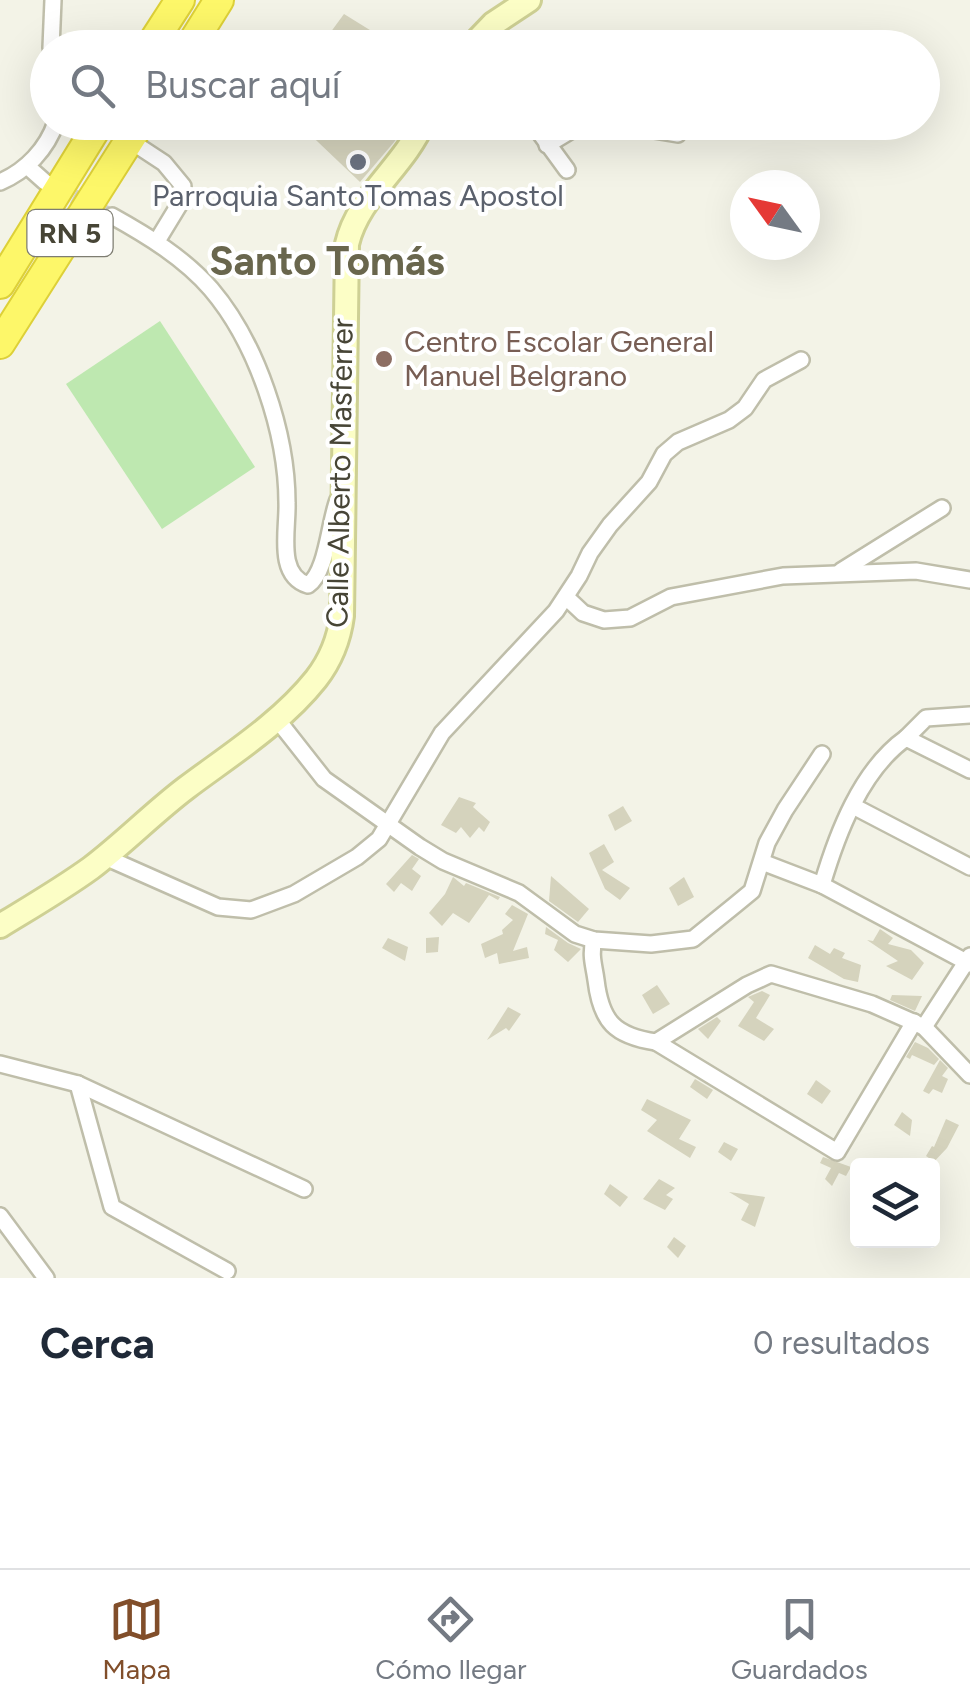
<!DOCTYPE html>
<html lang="es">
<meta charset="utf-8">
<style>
body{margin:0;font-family:Figtree,sans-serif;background:#f2f2f3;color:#1f2937}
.controls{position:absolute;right:30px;bottom:30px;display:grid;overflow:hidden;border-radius:10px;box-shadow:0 10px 40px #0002}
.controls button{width:90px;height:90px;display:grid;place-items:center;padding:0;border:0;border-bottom:2px solid #e0e1e3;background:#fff;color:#1f2937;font:50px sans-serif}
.compass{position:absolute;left:730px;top:170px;width:90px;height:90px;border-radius:50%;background:#fff;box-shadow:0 10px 40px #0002;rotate:303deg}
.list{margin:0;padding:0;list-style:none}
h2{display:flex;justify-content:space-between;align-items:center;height:130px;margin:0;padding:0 40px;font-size:42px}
h2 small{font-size:32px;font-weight:400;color:#747a83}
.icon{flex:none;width:55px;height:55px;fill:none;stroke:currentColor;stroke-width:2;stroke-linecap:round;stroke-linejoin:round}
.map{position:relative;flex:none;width:970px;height:1278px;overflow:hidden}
.search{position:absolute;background:#fff;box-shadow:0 10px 40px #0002;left:30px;right:30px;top:30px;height:110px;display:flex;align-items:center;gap:25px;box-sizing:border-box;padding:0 35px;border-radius:55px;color:#747a83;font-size:38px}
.sheet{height:290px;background:#fff}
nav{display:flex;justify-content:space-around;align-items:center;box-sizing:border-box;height:140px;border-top:2px solid #e0e1e3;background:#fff;font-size:28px;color:#747a83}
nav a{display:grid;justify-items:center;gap:5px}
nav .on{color:#814e2a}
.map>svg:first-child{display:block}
.pitch{fill:#bee8b0}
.building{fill:#d5d3bd}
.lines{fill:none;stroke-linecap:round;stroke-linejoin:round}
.street-tunnel{stroke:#d1d0c4;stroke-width:15;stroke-dasharray:15 8;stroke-linecap:butt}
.street-casing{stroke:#bfbeaa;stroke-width:20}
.secondary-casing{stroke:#ced094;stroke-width:28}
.highway-casing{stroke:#ddd038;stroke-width:32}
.street{stroke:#fff;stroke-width:15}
.secondary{stroke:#fcfec6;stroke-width:22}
.highway{stroke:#fdf769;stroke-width:28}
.worship-dot{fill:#6b7280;stroke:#fff;stroke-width:4}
.education-dot{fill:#8d6e63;stroke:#fff;stroke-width:4}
.labels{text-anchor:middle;stroke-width:8;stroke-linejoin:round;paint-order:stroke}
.shield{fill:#fff;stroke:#7e7d72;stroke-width:2.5}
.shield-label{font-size:28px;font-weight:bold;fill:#474536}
.worship-label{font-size:30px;fill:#5b616d;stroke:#fff}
.education-label{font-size:30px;fill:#785e54;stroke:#fff;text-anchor:start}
.street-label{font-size:30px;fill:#474536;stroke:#fff}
.district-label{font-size:40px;font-weight:bold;fill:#69664d;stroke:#fff}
</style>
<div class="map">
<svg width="970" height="1278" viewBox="0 0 970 1278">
<rect width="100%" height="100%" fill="#f3f3e7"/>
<polygon class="pitch" points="160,321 255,467 162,529 66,384"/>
<g class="building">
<polygon points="344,14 399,48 319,48"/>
<polygon points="297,122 406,122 395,141 360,182"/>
<polygon points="459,797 476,803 473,807 490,822 484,832 479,827 470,838 461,827 456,833 441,825"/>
<polygon points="623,806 632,821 615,831 608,815"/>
<polygon points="604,844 614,862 602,870 630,888 620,900 605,889 589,853"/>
<polygon points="412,855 419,859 412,869 421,876 412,891 401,883 394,892 386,884"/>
<polygon points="551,876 589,909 578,922 549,901"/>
<polygon points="453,877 464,886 466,883 500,897 498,900 489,895 469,923 453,913 442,926 429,913 445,894"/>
<polygon points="684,877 694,897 678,906 669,888"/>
<polygon points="512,905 528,914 513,951 527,947 529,958 499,964 497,953 485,958 481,944 503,934 502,930 513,920 505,914"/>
<polygon points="546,927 568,943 581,949 568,962 554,950 558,940 545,934"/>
<polygon points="880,929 893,938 888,944 911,950 924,963 912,980 886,966 898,961 867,940 873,941"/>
<polygon points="439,937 438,952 426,953 426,938"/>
<polygon points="388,938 408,947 405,961 382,948"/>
<polygon points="815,945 830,954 834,948 845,953 842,958 861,965 858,982 844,979 808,958"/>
<polygon points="657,985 670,1004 653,1014 642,995"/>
<polygon points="762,991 770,995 756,1018 774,1029 764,1041 738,1026 754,1002 748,997"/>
<polygon points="892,995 922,996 915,1011 890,1000"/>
<polygon points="508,1007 521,1014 509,1031 506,1028 487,1040"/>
<polygon points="717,1017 721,1021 708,1039 698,1029"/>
<polygon points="915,1042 928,1048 939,1059 934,1065 912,1055 910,1059 906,1057"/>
<polygon points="940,1060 948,1068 942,1076 948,1079 942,1093 933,1089 929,1094 923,1091"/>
<polygon points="695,1079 713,1090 707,1099 690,1087"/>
<polygon points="816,1080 831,1091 822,1104 807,1094"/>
<polygon points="647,1099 691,1120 679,1139 696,1147 690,1158 647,1131 657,1120 641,1110"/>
<polygon points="902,1112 912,1120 910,1136 894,1125"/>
<polygon points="946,1119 959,1125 947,1148 930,1166 926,1164 929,1158 926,1156 932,1146 934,1147"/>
<polygon points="724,1142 738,1149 731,1161 718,1152"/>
<polygon points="823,1157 851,1167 846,1176 839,1173 832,1186 825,1179 831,1168 820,1163"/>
<polygon points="659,1179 675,1188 666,1195 673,1199 665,1210 643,1199"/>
<polygon points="610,1184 628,1197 620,1207 604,1194"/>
<polygon points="729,1192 765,1197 755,1227 741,1220 749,1204"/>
<polygon points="674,1237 686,1246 678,1258 667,1247"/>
</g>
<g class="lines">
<polyline class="street-tunnel" points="53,186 112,216"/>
<g class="street-casing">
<g id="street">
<polyline points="51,48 53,0"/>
<polyline points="532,122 567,170"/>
<polyline points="605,122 678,134"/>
<polyline points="129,140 164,163 183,186 182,200 157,241"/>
<polyline points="547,145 585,122"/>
<polyline points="27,166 45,182"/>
<path d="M0,182c26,-11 47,-33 56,-60"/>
<path d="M112,216c36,20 72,42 99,73 46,54 76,144 76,214 1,27 -11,72 21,82 19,-13 21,-62 30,-85"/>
<polyline points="841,571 942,508"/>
<polyline points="566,597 583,613 604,620 630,618 671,597 783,576 916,571 970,580"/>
<polyline points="276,718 324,779 420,847 443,861 519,893 575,934 594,940 651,944 693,939 735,905 752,891 767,843 785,810 822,754"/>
<polyline points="906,738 926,718 970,715"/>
<polyline points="853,806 970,867"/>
<polyline points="105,857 218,907 251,910 294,894 357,857 379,839 442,733 556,611 579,576 590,553 610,525 649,482 664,454 678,442 729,420 745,408 764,380 801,360"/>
<polyline points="762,862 822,885 970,964"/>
<path d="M822,885c15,-51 39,-115 84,-147l64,32"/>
<path d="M594,940c-4,16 0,25 2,40 5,42 19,56 60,62l91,-57 24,-11 101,30 52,23 46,-71"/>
<polyline points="924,1027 970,1075"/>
<polyline points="656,1042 837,1152 914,1022"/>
<polyline points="0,1064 78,1084 304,1189"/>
<polyline points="78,1084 112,1207 227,1271"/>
<polyline points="0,1216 46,1278"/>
</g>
</g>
<g class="secondary-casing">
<g id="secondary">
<polyline points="470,48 493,24 529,0"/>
<path d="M0,926c31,-19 62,-37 91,-58 33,-25 62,-55 95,-80 44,-33 95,-65 130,-109 14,-18 23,-40 26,-63l5,-372c11,-48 57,-77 76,-122"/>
</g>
</g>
<g class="highway-casing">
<g id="highway">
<polyline points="149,48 180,0"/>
<polyline points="189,48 219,0"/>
<polyline points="0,284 100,122"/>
<polyline points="0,344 141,122"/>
</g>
</g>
<use href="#street" class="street"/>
<use href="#secondary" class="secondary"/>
<use href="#highway" class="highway"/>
</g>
<circle class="worship-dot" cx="358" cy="162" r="10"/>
<circle class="education-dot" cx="384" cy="359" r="10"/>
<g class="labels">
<rect class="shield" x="27.5" y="210" width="85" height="46" rx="8"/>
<g class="shield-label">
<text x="70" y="243">RN 5</text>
</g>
<g class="worship-label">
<text x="358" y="206">Parroquia SantoTomas Apostol</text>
</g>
<g class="education-label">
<text x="404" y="352">Centro Escolar General<tspan x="404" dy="34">Manuel Belgrano</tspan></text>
</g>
<g class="street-label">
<text transform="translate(340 473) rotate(-89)" y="10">Calle Alberto Masferrer</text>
</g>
<g class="district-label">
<text x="327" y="275">Santo Tomás</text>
</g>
</g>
</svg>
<div class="controls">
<button><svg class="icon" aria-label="layers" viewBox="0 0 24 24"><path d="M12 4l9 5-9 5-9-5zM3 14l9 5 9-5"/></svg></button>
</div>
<svg class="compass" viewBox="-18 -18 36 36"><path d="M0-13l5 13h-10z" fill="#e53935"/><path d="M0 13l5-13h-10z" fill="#747a83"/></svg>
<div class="search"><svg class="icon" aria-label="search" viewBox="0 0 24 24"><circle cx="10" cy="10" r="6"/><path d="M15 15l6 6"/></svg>Buscar aquí</div>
</div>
<section class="sheet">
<h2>Cerca<small>0 resultados</small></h2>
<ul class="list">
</ul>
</section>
<nav>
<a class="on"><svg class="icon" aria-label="map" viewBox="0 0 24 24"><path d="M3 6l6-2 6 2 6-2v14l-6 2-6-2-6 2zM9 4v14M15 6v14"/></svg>Mapa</a>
<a><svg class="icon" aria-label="directions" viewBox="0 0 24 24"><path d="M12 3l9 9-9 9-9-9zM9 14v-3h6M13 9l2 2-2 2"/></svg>Cómo llegar</a>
<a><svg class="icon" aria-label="saved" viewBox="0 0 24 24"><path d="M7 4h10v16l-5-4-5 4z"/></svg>Guardados</a>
</nav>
